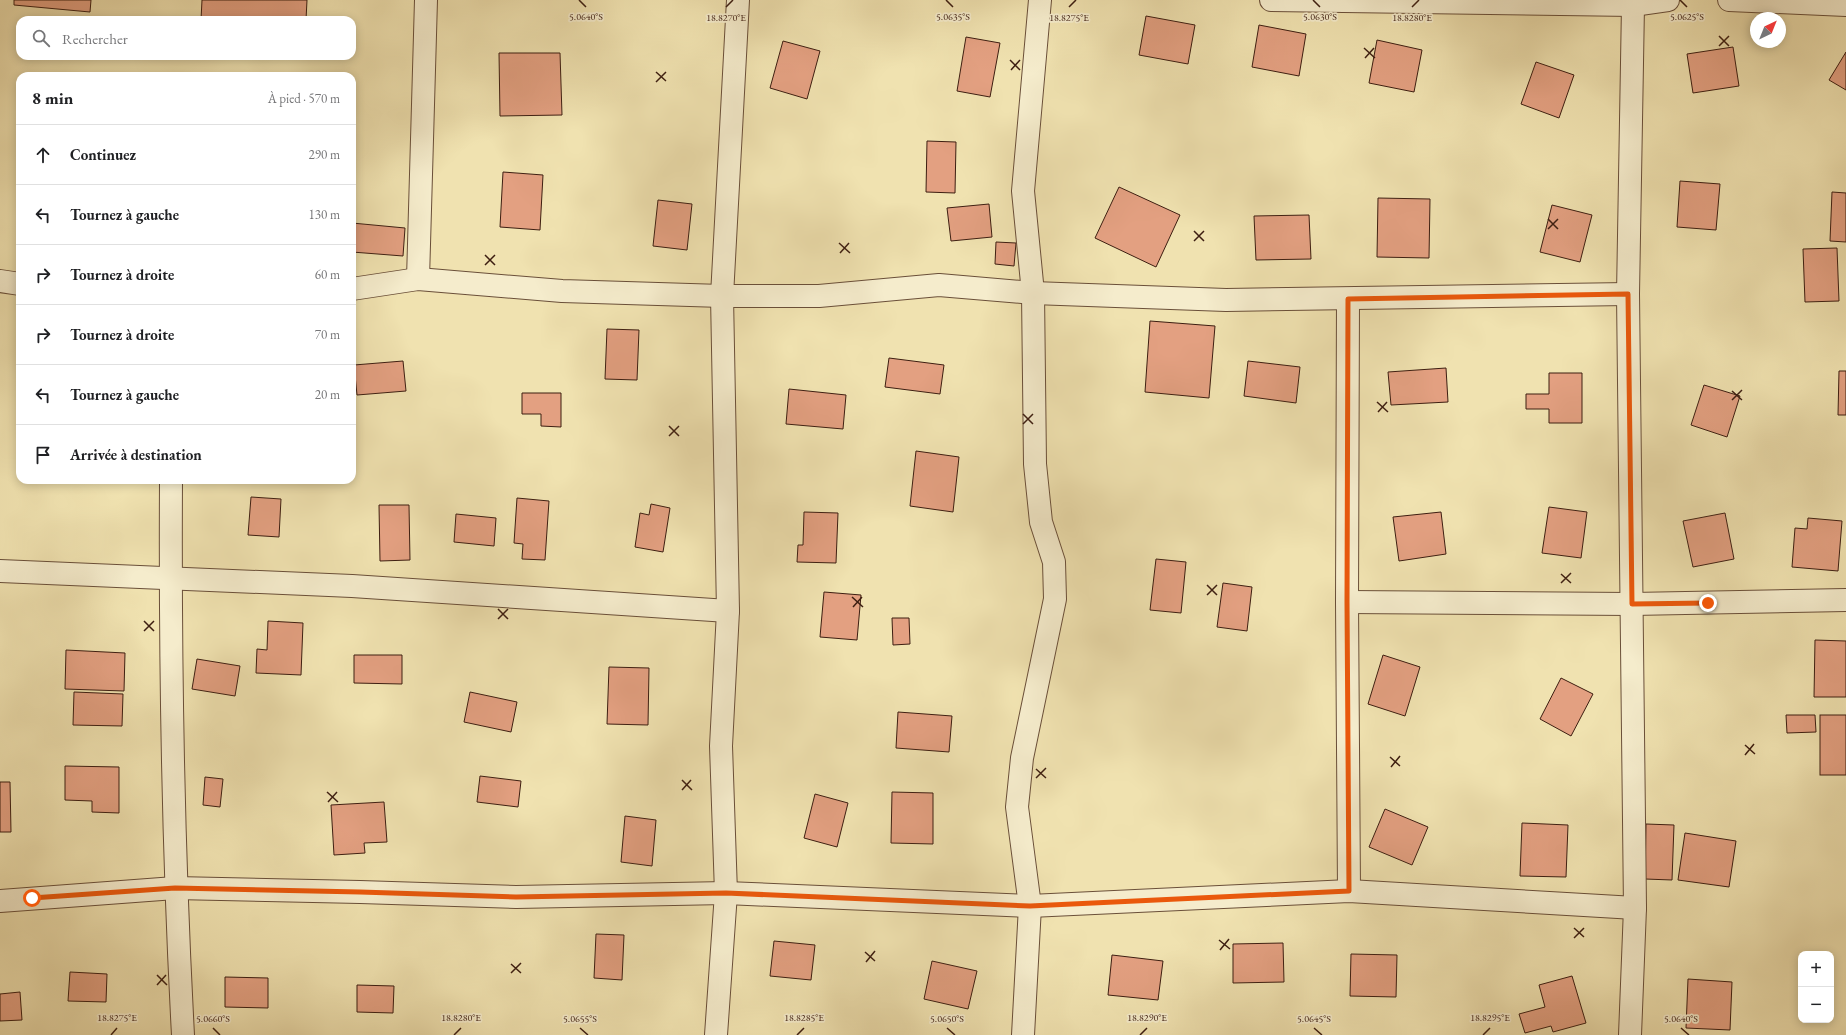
<!DOCTYPE html>
<html lang="fr">
<meta charset="utf-8">
<style>
body{margin:0;font-family:"EB Garamond",serif;background:#f6f6f6;color:#202124}
.controls{position:absolute;right:12px;bottom:12px;display:grid;overflow:hidden;border-radius:8px;box-shadow:0 2px 10px #0003}
.controls button{width:36px;height:36px;display:grid;place-items:center;padding:0;border:0;border-bottom:1px solid #e0e0e0;background:#fff;color:#202124;font:20px sans-serif}
.compass{position:absolute;left:1750px;top:12px;width:36px;height:36px;border-radius:50%;background:#fff;box-shadow:0 2px 10px #0003;rotate:43deg}
.stop{position:absolute;width:12px;height:12px;margin:-9px;border:3px solid #ea580c;border-radius:50%;background:#fff}
.stop.end{background:#ea580c;border-color:#fff;box-shadow:0 1px 4px #0008}
.list{margin:0;padding:0;list-style:none}
h2{display:flex;justify-content:space-between;align-items:center;height:52px;margin:0;padding:0 16px;font-size:17px}
h2 small{font-size:13px;font-weight:400;color:#757577}
.list li{display:grid;grid-template-columns:26px 1fr auto;gap:12px;align-items:center;box-sizing:border-box;height:60px;padding:0 16px;border-top:1px solid #e0e0e0}
.list b{display:block;font-size:15px;white-space:nowrap}
.list em{font-size:13px;font-style:normal;color:#757577}
.icon{flex:none;width:22px;height:22px;fill:none;stroke:currentColor;stroke-width:2;stroke-linecap:round;stroke-linejoin:round}
.map{position:relative;flex:none;width:1846px;height:1035px;overflow:hidden}
.search{position:absolute;background:#fff;box-shadow:0 2px 10px #0003;left:16px;top:16px;width:340px;height:44px;display:flex;align-items:center;gap:10px;box-sizing:border-box;padding:0 14px;border-radius:12px;color:#757577;font-size:15px}
.panel{position:absolute;background:#fff;box-shadow:0 2px 10px #0003;left:16px;top:72px;width:340px;height:412px;border-radius:12px}
.map>svg:first-child{display:block}
.building{fill:#e3a081;stroke:#3d1e11}
.lines{fill:none;stroke-linecap:round;stroke-linejoin:round}
.minor-casing{stroke:#6a4f39;stroke-width:24}
.minor{stroke:#f5eccc;stroke-width:22}
.route{stroke:#ea580c;stroke-width:5}
.ticks{fill:none;stroke:#3d1e11;stroke-width:1.5}
.ticks-label{font-size:10px;text-anchor:middle;fill:#3d1e11;stroke:#f5eccc;stroke-width:3.5;stroke-linejoin:round;paint-order:stroke}
</style>
<div class="map">
<svg width="1846" height="1035" viewBox="0 0 1846 1035">
<rect width="100%" height="100%" fill="#f0e2b0"/>
<filter id="stains"><feTurbulence type="fractalNoise" baseFrequency=".005" numOctaves="4"/><feColorMatrix values="0 0 0 0 .2 0 0 0 0 .09 0 0 0 0 .02 0 0 0 .5 -.17"/></filter>
<radialGradient id="worn" r=".72"><stop offset=".6" stop-color="#630" stop-opacity="0"/><stop offset="1" stop-color="#630" stop-opacity=".3"/></radialGradient>
<g class="building">
<polygon points="14,0 91,0 90,12 14,5"/>
<polygon points="202,0 307,0 306,20 201,20"/>
<polygon points="1146,16 1195,25 1188,64 1139,55"/>
<polygon points="1259,25 1306,34 1299,76 1252,67"/>
<polygon points="966,37 1000,43 990,97 957,91"/>
<polygon points="1377,40 1422,50 1414,92 1369,83"/>
<polygon points="783,41 820,51 807,99 770,88"/>
<polygon points="1733,47 1739,86 1693,93 1687,54"/>
<polygon points="1846,52 1846,90 1829,80"/>
<polygon points="499,53 560,53 562,115 500,116"/>
<polygon points="1536,62 1574,75 1559,118 1521,104"/>
<polygon points="927,141 956,142 955,193 926,192"/>
<polygon points="503,172 543,175 540,230 500,227"/>
<polygon points="1680,181 1720,184 1716,230 1677,227"/>
<polygon points="1119,187 1180,215 1156,267 1095,238"/>
<polygon points="1832,192 1846,193 1846,242 1830,241"/>
<polygon points="1378,198 1430,199 1429,258 1377,257"/>
<polygon points="658,200 692,204 687,250 653,246"/>
<polygon points="989,204 992,237 951,241 947,208"/>
<polygon points="1552,205 1592,215 1580,262 1540,252"/>
<polygon points="1309,215 1311,259 1256,260 1254,216"/>
<polygon points="352,223 405,228 403,256 352,252"/>
<polygon points="996,242 1016,243 1014,266 995,264"/>
<polygon points="1837,248 1839,301 1805,302 1803,249"/>
<polygon points="1150,321 1215,326 1209,398 1145,392"/>
<polygon points="607,329 639,330 637,380 605,379"/>
<polygon points="889,358 944,365 940,394 885,387"/>
<polygon points="403,361 406,391 357,395 354,365"/>
<polygon points="1248,361 1300,367 1296,403 1244,396"/>
<polygon points="1446,368 1448,402 1391,405 1388,372"/>
<polygon points="1839,371 1846,371 1846,415 1838,415"/>
<polygon points="1549,373 1582,373 1582,423 1549,423 1549,409 1526,409 1526,394 1549,394"/>
<polygon points="1704,385 1740,396 1727,437 1691,425"/>
<polygon points="789,389 846,395 843,429 786,424"/>
<polygon points="522,393 561,393 561,427 541,426 541,414 522,414"/>
<polygon points="916,451 959,457 953,512 910,506"/>
<polygon points="251,497 281,499 279,537 248,535"/>
<polygon points="517,498 549,501 545,560 522,559 523,544 514,543"/>
<polygon points="651,504 670,508 663,552 635,547 640,513 649,515"/>
<polygon points="379,505 409,505 410,560 380,561"/>
<polygon points="1549,507 1587,512 1581,558 1542,553"/>
<polygon points="804,512 838,513 836,563 797,562 798,545 803,545"/>
<polygon points="1441,512 1446,554 1399,561 1393,517"/>
<polygon points="1725,513 1734,559 1693,567 1683,521"/>
<polygon points="456,514 496,518 494,546 454,542"/>
<polygon points="1808,518 1842,521 1838,571 1792,567 1795,528 1807,529"/>
<polygon points="1156,559 1186,562 1181,613 1150,610"/>
<polygon points="1223,583 1252,587 1247,631 1217,627"/>
<polygon points="824,592 861,595 857,640 820,637"/>
<polygon points="892,618 909,618 910,644 893,645"/>
<polygon points="268,621 303,623 301,675 256,673 257,649 267,650"/>
<polygon points="1815,640 1846,641 1846,697 1814,697"/>
<polygon points="66,650 125,653 124,691 65,689"/>
<polygon points="354,655 402,655 402,684 354,683"/>
<polygon points="1383,655 1420,667 1405,716 1368,704"/>
<polygon points="197,659 240,666 235,696 192,689"/>
<polygon points="609,667 649,668 648,725 607,724"/>
<polygon points="1561,678 1593,694 1571,736 1540,719"/>
<polygon points="74,692 123,694 122,726 73,725"/>
<polygon points="470,692 517,702 511,732 464,722"/>
<polygon points="898,712 952,716 949,752 896,748"/>
<polygon points="1786,715 1815,715 1816,732 1787,733"/>
<rect x="1820" y="715" width="26" height="60"/>
<polygon points="65,766 119,767 119,813 92,812 92,801 65,800"/>
<polygon points="480,776 521,781 518,807 477,802"/>
<polygon points="205,777 223,779 220,807 203,805"/>
<polygon points="0,782 10,782 11,832 0,832"/>
<polygon points="892,792 933,793 933,844 891,843"/>
<polygon points="815,794 848,803 837,847 804,838"/>
<polygon points="384,802 387,842 364,843 365,853 334,855 331,805"/>
<polygon points="1385,809 1428,827 1412,865 1369,847"/>
<polygon points="625,816 656,820 652,866 621,862"/>
<polygon points="1522,823 1568,825 1566,877 1520,876"/>
<polygon points="1646,824 1674,825 1672,880 1645,879"/>
<polygon points="1685,833 1736,841 1729,887 1678,880"/>
<polygon points="596,934 624,935 622,980 594,978"/>
<polygon points="774,941 815,945 811,980 770,976"/>
<polygon points="1283,943 1284,982 1233,983 1233,944"/>
<polygon points="1351,954 1397,955 1396,997 1350,996"/>
<polygon points="1112,955 1163,961 1158,1000 1108,995"/>
<polygon points="932,961 977,971 968,1009 924,999"/>
<polygon points="70,972 107,974 106,1002 68,1001"/>
<polygon points="1572,976 1586,1023 1553,1032 1551,1026 1525,1033 1519,1014 1545,1007 1539,985"/>
<polygon points="225,977 268,978 268,1008 225,1007"/>
<polygon points="1688,979 1732,982 1730,1030 1686,1028"/>
<polygon points="357,985 394,986 393,1013 357,1012"/>
<polygon points="20,992 22,1020 0,1021 0,994"/>
</g>
<g class="lines">
<g class="minor-casing">
<g id="minor">
<polyline points="1271,0 1633,5 1668,0"/>
<polyline points="1729,0 1846,5"/>
<polyline points="418,279 426,0"/>
<polyline points="0,281 20,284"/>
<polyline points="352,289 418,279 562,291 722,296 819,296 939,285 1033,293 1226,300 1628,294"/>
<polyline points="1348,299 1347,602 1349,891"/>
<path d="M171,480c-1,185 2,370 12,555"/>
<polyline points="0,571 352,586 728,611"/>
<polyline points="1347,602 1632,604 1846,600"/>
<polyline points="0,901 175,888 360,892 516,897 726,893 1030,906 1349,891 1635,908"/>
<polyline points="716,1035 726,893 721,746 728,611 722,296 738,0"/>
<polyline points="1023,1035 1030,906 1017,807 1022,758 1055,599 1054,562 1041,522 1035,464 1033,293 1023,191 1040,0"/>
<polyline points="1630,1035 1635,908 1628,294 1633,5"/>
</g>
</g>
<use href="#minor" class="minor"/>
</g>
<g class="lines">
<polyline class="route" points="32,898 175,888 360,892 516,897 726,893 1030,906 1349,891 1347,602 1348,299 1628,294 1632,604 1708,603"/>
</g>
<path class="ticks" d="M579,0l7,7M946,0l7,7M1313,0l7,7M1680,0l7,7M726,7l7,-7M1069,7l7,-7M1412,7l7,-7M1719,36l10,10M1719,46l10,-10M1364,48l11,10M1365,58l9,-10M1010,60l10,10M1011,70l9,-10M656,72l10,9M656,82l10,-10M1548,219l10,10M1548,229l10,-10M1194,231l10,10M1194,241l10,-10M839,243l11,10M840,253l9,-10M485,255l10,10M485,265l10,-10M1732,391l10,9M1732,400l10,-10M1377,402l11,10M1378,412l9,-10M1023,414l10,10M1023,424l10,-10M669,426l10,10M669,436l10,-10M1561,574l10,9M1561,583l10,-10M1207,585l10,10M1207,595l10,-10M852,597l11,10M853,607l9,-10M498,609l10,10M498,619l10,-10M144,621l10,10M144,631l10,-10M1745,745l10,9M1745,755l9,-11M1390,757l10,9M1391,767l9,-11M1036,769l10,9M1036,778l10,-10M682,780l10,10M682,790l9,-10M327,792l11,10M328,802l9,-10M1574,928l10,9M1574,938l10,-10M1219,940l11,9M1220,950l9,-11M865,952l10,9M866,962l9,-11M511,964l10,9M511,973l10,-10M157,975l10,10M157,985l9,-10M213,1028l7,7M580,1028l8,7M947,1028l8,7M1314,1028l8,7M1681,1028l8,7M111,1035l6,-7M454,1035l7,-7M797,1035l7,-7M1140,1035l7,-7M1483,1035l7,-7"/>
<g class="ticks-label">
<text x="1687" y="20">5.0625°S</text>
<text x="586" y="20">5.0640°S</text>
<text x="953" y="20">5.0635°S</text>
<text x="1320" y="20">5.0630°S</text>
<text x="726" y="21">18.8270°E</text>
<text x="1069" y="21">18.8275°E</text>
<text x="1412" y="21">18.8280°E</text>
<text x="117" y="1021">18.8275°E</text>
<text x="461" y="1021">18.8280°E</text>
<text x="804" y="1021">18.8285°E</text>
<text x="1147" y="1021">18.8290°E</text>
<text x="1490" y="1021">18.8295°E</text>
<text x="213" y="1022">5.0660°S</text>
<text x="580" y="1022">5.0655°S</text>
<text x="947" y="1022">5.0650°S</text>
<text x="1314" y="1022">5.0645°S</text>
<text x="1681" y="1022">5.0640°S</text>
</g>
<rect width="100%" height="100%" filter="url(#stains)"/>
<rect width="100%" height="100%" fill="url(#worn)"/>
</svg>
<div class="controls">
<button>+</button>
<button>−</button>
</div>
<svg class="compass" viewBox="-18 -18 36 36"><path d="M0-13l5 13h-10z" fill="#e53935"/><path d="M0 13l5-13h-10z" fill="#757577"/></svg>
<div class="stop" style="left:32px;top:898px"></div>
<div class="stop end" style="left:1708px;top:603px"></div>
<div class="search"><svg class="icon" aria-label="search" viewBox="0 0 24 24"><circle cx="10" cy="10" r="6"/><path d="M15 15l6 6"/></svg>Rechercher</div>
<section class="panel">
<h2>8 min<small>À pied · 570 m</small></h2>
<ul class="list">
<li><svg class="icon" aria-label="ahead" viewBox="0 0 24 24"><path d="M12 20V5M6 11l6-6 6 6"/></svg><div><b>Continuez</b></div><em>290 m</em></li>
<li><svg class="icon" aria-label="left" viewBox="0 0 24 24"><path d="M17 20v-9H6M10 6l-5 5 5 5"/></svg><div><b>Tournez à gauche</b></div><em>130 m</em></li>
<li><svg class="icon" aria-label="right" viewBox="0 0 24 24"><path d="M7 20v-9h11M14 6l5 5-5 5"/></svg><div><b>Tournez à droite</b></div><em>60 m</em></li>
<li><svg class="icon" aria-label="right" viewBox="0 0 24 24"><path d="M7 20v-9h11M14 6l5 5-5 5"/></svg><div><b>Tournez à droite</b></div><em>70 m</em></li>
<li><svg class="icon" aria-label="left" viewBox="0 0 24 24"><path d="M17 20v-9H6M10 6l-5 5 5 5"/></svg><div><b>Tournez à gauche</b></div><em>20 m</em></li>
<li><svg class="icon" aria-label="arrive" viewBox="0 0 24 24"><path d="M6 21V4h12l-3 4 3 4H6"/></svg><div><b>Arrivée à destination</b></div></li>
</ul>
</section>
</div>
